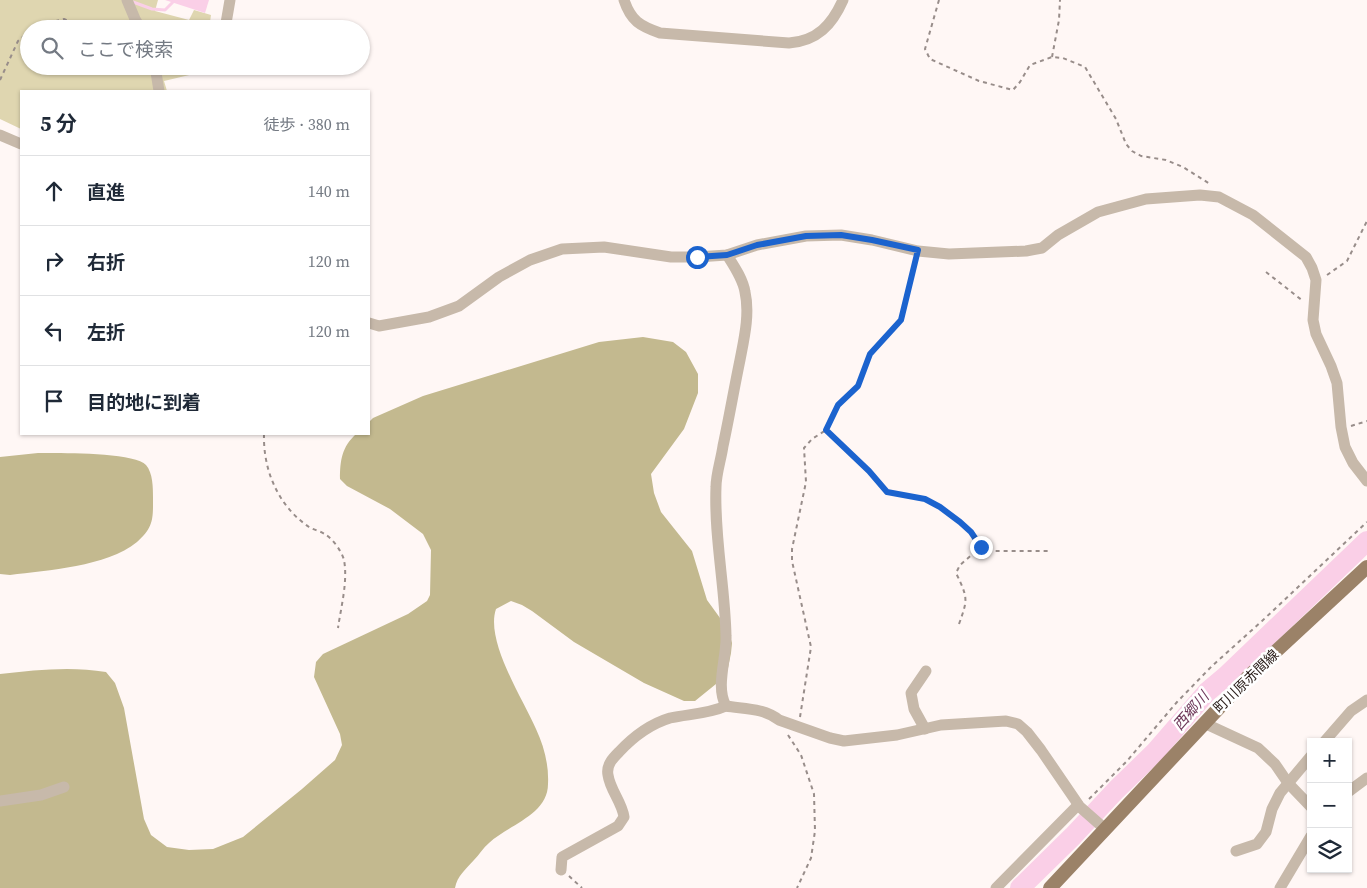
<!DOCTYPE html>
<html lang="ja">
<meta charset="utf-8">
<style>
body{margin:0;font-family:"Source Serif 4","Noto Sans JP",serif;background:#f2f2f3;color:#1f2937}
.controls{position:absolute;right:15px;bottom:15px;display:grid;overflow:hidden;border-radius:0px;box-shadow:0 1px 4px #0004}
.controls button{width:45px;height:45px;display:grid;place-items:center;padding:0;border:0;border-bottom:1px solid #e0e1e3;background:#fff;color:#1f2937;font:25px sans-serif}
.stop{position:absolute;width:15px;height:15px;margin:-11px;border:4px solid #1b63ce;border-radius:50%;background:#fff}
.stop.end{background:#1b63ce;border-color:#fff;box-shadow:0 1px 5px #0008}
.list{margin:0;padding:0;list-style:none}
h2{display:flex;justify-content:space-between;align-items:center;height:65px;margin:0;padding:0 20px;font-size:21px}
h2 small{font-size:16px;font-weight:400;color:#747a83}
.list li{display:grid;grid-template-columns:32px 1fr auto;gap:15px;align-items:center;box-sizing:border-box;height:70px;padding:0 20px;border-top:1px solid #e0e1e3}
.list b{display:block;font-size:19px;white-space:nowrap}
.list em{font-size:16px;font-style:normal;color:#747a83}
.icon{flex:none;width:28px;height:28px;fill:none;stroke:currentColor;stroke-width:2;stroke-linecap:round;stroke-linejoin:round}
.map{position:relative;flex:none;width:1367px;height:888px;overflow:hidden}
.search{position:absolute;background:#fff;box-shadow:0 1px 4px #0004;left:20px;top:20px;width:350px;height:55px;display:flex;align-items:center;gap:12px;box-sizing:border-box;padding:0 18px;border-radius:28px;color:#747a83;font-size:19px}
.panel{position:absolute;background:#fff;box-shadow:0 1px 4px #0004;left:20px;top:90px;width:350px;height:345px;border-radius:0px}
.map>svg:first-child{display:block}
.green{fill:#dfd6b0}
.forest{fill:#c3b98f}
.water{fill:#facfe7}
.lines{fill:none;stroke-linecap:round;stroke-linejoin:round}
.stream{stroke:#facfe7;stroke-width:3}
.river{stroke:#facfe7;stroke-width:20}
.path{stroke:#988d8a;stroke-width:2;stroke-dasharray:4 4;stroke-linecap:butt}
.minor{stroke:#c7b9aa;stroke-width:11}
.major{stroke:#9b8268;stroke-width:14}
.route{stroke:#1b63ce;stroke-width:6}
.labels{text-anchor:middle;stroke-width:5;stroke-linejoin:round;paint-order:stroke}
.street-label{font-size:14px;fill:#261915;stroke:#fff}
.water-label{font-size:15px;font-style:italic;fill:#6f3a5b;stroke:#fff}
</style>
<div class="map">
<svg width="1367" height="888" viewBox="0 0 1367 888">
<rect width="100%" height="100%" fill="#fff7f5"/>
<polygon class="green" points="0,0 158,0 155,11 189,20 194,10 211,15 209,29 29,29 29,66 203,66 202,72 164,81 167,91 21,91 21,129 0,119"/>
<g class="forest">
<path d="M643,337l30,5 13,10 12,22v19l-14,36 -33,45 3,19 7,19 31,39 15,49 21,29 4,14 -1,10 -3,15 -12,16 -21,17h-11l-40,-18 -70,-41 -42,-31 -10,-6 -11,-4 -15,8c-11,32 27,90 40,120 8,17 13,36 12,55 0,31 -40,41 -59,59 -6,5 -10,12 -15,17 -8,9 -17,16 -19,28h-455v-214c35,-4 71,-8 106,-2l9,11 9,25 20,111 7,16 16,12 22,3 24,-1 30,-12 59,-48 33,-29 7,-15 -2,-11 -26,-57 2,-15 7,-8 85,-40 19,-13 3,-6 1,-45 -8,-16 -33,-25 -43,-23 -7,-7c0,-19 2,-32 16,-45h13v-12l4,-4 50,-22 176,-54z"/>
<path d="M38,453c20,0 97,-1 108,12 7,8 7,23 7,33 0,20 1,29 -16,44 -31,25 -89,28 -127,33l-10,-1v-117z"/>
</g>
<polygon class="water" points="165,0 209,0 205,13"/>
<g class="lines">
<polyline class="stream" points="133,2 152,9 165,10 175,0"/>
<polyline class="river" points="1020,888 1073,836 1116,790 1155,752 1207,692 1226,676 1367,541"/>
<g class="path">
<polyline points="939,0 925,49 930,59 979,81 1013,90 1020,82 1030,65 1052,57 1063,58 1085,67 1116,119 1126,144 1132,151 1141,156 1166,160 1183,167 1210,184"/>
<polyline points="149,22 188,29"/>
<polyline points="33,29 36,26 64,19 85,29"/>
<polyline points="121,29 126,25"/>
<polyline points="1052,57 1059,20 1060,0"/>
<polyline points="0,80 18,41 29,32"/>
<polyline points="1266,272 1303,301"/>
<polyline points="1327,275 1347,261 1367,221"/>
<polyline points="1351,426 1367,421"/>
<polyline points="826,430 869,471 887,492 925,499 940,507 960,522 971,532 981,547 991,551 1050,551"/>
<path d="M264,434c-1,36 14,72 45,93 5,3 12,4 17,8 7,4 16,17 18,25 4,21 -3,47 -6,68"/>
<path d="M959,624c9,-25 9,-26 -3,-51l4,-8 21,-18"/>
<polyline points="800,717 811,647 792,561 792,549 806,482 804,448 812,439 826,430 838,405 858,386 870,354 901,320 916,262"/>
<polyline points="788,735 801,755 814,794 815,831 811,858 797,888"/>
<polyline points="1089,799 1127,761 1177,702 1212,666 1262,621 1367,522"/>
<polyline points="569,876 582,888"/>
</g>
<g class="minor">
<polyline points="127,0 135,19 141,29"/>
<path d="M624,0c7,21 16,26 36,33l129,10c28,-2 43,-18 54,-43"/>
<polyline points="225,29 230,0"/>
<polyline points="155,66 159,91"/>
<polyline points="155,68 172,66"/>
<polyline points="0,135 21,144"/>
<path d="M727,255c7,11 16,24 18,37 5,22 -1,47 -5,68 -6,29 -11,58 -17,86 -2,14 -7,28 -7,41 -2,50 9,99 10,149 1,21 -11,51 0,70 18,3 38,2 53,14l51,18 14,3 53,-6 44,-10 65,-4 12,3 9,8 14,18 39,57 25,22"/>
<polyline points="369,323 379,326 429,317 459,306 499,277 530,260 562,249 604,247 671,257 697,257 727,255 757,245 806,236 841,235 872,240 918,251 949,254 1026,251 1042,248 1058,235 1098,212 1146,199 1200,195 1219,197 1253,215 1306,257 1312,268 1316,280 1313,320 1316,334 1331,366 1337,383 1341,427 1345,447 1353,463 1367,481"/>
<polyline points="1204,723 1258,748 1275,764 1288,783 1311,807"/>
<polyline points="925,729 914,709 911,693 926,671"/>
<polyline points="1324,742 1351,711 1367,700"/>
<polyline points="1348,792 1367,778"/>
<polyline points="0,801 41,795 64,787"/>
<polyline points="1236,851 1257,844 1266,832 1272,809 1280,793 1311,756"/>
<path d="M561,870l1,-13 56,-31 6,-9c-2,-15 -14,-27 -16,-42 -2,-10 5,-17 11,-23 14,-15 31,-28 51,-34 18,-4 38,-4 56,-12"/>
<polyline points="996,888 1078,805"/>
<polyline points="1280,888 1311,836"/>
</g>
<polyline class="major" points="1050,888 1247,678 1367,567"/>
</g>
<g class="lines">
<polyline class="route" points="697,257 727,255 757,245 806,236 841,235 872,240 918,250 901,320 870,354 858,386 838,405 826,430 869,471 887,492 925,499 940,507 960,522 971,532 981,547"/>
</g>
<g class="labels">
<g class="street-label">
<text transform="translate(1246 681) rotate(-44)" y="5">町川原赤間線</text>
</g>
<g class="water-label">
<text transform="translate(1191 711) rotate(-49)" y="5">西郷川</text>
</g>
</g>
</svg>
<div class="controls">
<button>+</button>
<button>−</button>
<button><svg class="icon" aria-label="layers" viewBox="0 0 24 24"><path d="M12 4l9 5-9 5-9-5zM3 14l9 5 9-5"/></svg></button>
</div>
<div class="stop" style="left:697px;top:257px"></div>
<div class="stop end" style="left:981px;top:547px"></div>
<div class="search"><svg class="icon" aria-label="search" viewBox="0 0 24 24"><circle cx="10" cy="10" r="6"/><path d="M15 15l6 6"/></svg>ここで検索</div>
<section class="panel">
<h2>5 分<small>徒歩 · 380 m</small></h2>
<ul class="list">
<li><svg class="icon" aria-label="ahead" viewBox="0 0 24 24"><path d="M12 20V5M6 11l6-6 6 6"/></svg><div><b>直進</b></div><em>140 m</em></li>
<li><svg class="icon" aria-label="right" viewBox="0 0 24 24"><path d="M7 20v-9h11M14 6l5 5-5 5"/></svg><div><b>右折</b></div><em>120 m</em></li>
<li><svg class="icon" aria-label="left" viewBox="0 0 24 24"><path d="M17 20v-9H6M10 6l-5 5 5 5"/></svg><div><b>左折</b></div><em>120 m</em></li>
<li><svg class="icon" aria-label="arrive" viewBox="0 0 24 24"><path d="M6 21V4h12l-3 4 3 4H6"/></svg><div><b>目的地に到着</b></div></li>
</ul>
</section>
</div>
